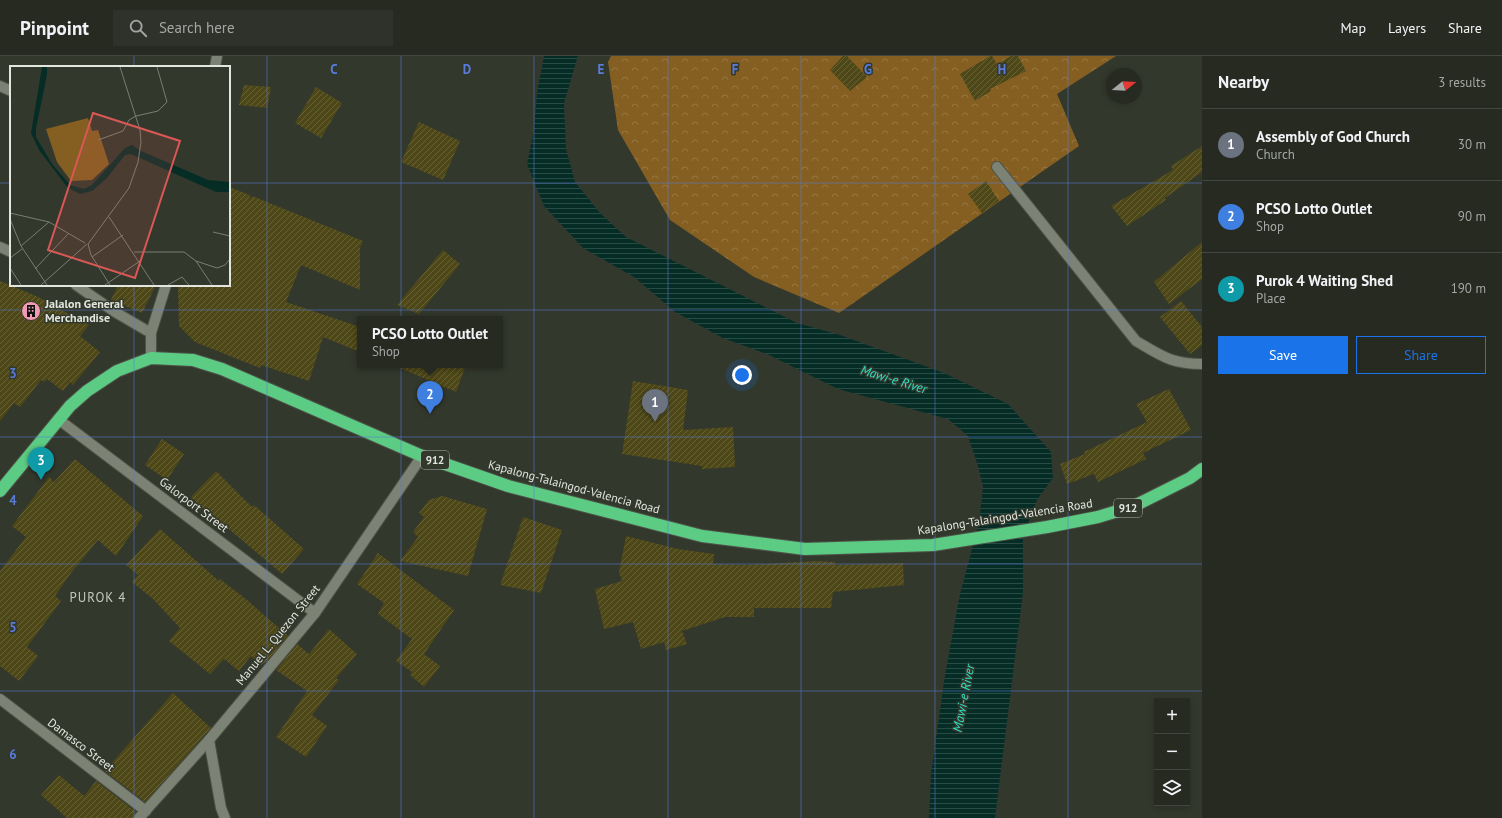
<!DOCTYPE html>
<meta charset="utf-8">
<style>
body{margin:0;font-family:"PT Sans",sans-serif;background:#2e322a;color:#f1f3f6}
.controls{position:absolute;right:12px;bottom:12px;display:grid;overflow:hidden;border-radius:0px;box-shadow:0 2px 6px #0003}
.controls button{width:36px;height:36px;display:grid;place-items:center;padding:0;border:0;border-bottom:1px solid #42463f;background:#262a21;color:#f1f3f6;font:20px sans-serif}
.compass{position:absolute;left:1106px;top:12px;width:36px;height:36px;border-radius:50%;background:#262a21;box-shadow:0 2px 6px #0003;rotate:72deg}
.you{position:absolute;left:742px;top:319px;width:14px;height:14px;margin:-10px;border:3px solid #fff;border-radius:50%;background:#1a73e8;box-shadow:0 0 0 6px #1a73e833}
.badge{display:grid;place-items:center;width:26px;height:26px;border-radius:50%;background:#1a73e8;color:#fff;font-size:13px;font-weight:700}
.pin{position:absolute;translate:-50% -33px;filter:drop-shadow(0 1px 2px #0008)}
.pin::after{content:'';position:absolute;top:21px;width:14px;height:12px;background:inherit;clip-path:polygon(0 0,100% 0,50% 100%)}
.popup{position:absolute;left:357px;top:260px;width:146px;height:52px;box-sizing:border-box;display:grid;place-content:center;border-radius:0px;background:#262a21;filter:drop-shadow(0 1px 3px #0005);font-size:13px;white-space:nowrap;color:#a4a7a5}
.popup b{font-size:15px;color:#f1f3f6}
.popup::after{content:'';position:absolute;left:50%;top:100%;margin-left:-8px;border:8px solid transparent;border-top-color:#262a21}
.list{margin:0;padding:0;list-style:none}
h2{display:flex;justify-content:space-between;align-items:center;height:52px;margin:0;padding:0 16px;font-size:17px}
h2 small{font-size:13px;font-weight:400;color:#a4a7a5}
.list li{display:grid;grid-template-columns:26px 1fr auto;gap:12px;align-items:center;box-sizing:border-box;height:72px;padding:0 16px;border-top:1px solid #42463f}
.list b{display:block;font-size:15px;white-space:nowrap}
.list p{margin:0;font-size:13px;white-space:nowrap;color:#a4a7a5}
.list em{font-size:13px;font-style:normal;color:#a4a7a5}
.actions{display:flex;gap:8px;padding:12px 16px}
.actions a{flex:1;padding:9px 0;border:1px solid #1a73e8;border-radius:0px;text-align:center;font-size:14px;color:#1a73e8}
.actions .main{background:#1a73e8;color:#fff}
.icon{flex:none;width:22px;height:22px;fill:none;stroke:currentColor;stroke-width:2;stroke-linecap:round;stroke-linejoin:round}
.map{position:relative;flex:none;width:1202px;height:762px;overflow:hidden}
header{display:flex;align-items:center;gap:24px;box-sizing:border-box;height:56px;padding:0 20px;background:#262a21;border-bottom:1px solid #42463f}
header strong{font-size:19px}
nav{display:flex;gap:22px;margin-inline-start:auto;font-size:14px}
.search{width:280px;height:36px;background:#2e322a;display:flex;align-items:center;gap:10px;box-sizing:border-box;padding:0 14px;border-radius:0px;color:#a4a7a5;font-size:15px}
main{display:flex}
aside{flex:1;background:#262a21}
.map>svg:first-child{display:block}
.forest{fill:url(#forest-crowns)}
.water{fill:url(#water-rules)}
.building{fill:url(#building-hatch)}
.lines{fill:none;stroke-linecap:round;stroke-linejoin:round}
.minor-casing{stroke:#4e5349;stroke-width:12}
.highway-casing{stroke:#4e5349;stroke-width:14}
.minor{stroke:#7c8274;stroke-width:10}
.highway{stroke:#5ccb83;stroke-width:12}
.grid{fill:none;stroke:#587cda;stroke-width:1;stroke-opacity:0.55}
.labels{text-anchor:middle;stroke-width:3;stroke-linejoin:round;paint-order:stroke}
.shield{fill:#33382c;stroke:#aeb2a9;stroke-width:1}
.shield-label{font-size:11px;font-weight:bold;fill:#e2e6de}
.poi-label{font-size:12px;font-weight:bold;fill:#e2e6de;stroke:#33382c;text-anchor:start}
.street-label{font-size:12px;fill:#e2e6de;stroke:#33382c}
.water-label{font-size:13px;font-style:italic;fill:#2ee2c5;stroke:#33382c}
.neighbourhood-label{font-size:13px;letter-spacing:1px;fill:#c4cbbc;stroke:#33382c}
.inset-road{fill:none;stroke:#797e73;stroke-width:1}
.view{fill:#d95856;fill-opacity:0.15;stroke:#d95856;stroke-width:2}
.inset-edge{fill:none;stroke:#e2e6de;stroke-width:2}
.grid-label{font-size:13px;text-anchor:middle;font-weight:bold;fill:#587cda;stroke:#33382c;stroke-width:3;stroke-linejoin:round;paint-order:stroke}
</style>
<header>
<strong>Pinpoint</strong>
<div class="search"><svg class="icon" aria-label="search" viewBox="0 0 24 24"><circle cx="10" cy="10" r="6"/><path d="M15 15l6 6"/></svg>Search here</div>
<nav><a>Map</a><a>Layers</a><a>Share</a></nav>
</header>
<main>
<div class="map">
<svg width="1202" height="762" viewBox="0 0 1202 762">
<defs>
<pattern id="forest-crowns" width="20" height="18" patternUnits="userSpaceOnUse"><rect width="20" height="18" fill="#845f21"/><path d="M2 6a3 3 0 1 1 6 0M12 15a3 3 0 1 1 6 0" fill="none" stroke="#957641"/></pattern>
<pattern id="water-rules" width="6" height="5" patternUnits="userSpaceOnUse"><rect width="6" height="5" fill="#052d26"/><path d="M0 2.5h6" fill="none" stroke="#294b45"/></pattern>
<pattern id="building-hatch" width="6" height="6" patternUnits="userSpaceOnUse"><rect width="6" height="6" fill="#4e4717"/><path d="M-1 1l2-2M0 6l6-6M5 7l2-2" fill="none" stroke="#676238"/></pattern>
</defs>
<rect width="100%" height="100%" fill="#33382c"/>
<polygon class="forest" points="611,0 1116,0 1057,38 1079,90 839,257 754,221 670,164 618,74 608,6"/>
<polygon class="water" points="544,0 578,0 564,47 566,93 575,126 600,157 626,181 797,267 840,279 944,317 1008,348 1051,396 1053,422 1037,444 1023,481 1023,537 995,762 929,762 931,718 945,619 960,538 979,467 983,431 978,410 968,380 948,363 838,333 767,298 723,282 675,256 634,221 583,192 544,150 527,108 534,74 537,37"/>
<g class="building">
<polygon points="843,0 847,0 867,21 850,35 830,14"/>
<polygon points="990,0 992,0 997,8 1011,0 1018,0 1026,15 990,33 991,35 975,45 960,18"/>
<polygon points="244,29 271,31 267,52 239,49"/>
<polygon points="316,31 342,47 321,82 295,67"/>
<polygon points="419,66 460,85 443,124 401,106"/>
<polygon points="1202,90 1202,116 1165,142 1166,144 1127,170 1111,150 1173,114 1171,110"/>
<polygon points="986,125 999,145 982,157 968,138"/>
<polygon points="229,131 250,139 249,145 252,140 363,185 360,192 360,234 301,209 286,246 360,271 360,296 323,281 309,325 261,309 260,312 195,286 179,270 178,229 229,229"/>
<polygon points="1202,186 1202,223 1169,248 1154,226"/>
<polygon points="443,194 460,208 419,258 397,249"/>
<polygon points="0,225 36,240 89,269 80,280 100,296 73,329 70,326 63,335 47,323 44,326 41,324 20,351 14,347 0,365"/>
<polygon points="118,229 156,229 142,257 111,244"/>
<polygon points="1181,245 1202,271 1202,289 1190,298 1160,261"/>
<polygon points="393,309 466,309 456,336"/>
<polygon points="633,325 688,334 683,374 733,371 735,411 702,413 702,410 622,398"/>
<polygon points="1169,333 1191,374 1143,397 1146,403 1098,426 1094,418 1067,428 1060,408 1085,398 1084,396 1147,366 1136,348"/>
<polygon points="162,383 184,398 167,424 145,409"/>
<polygon points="75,403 143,460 116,500 98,484 71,517 55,540 61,545 27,591 38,600 19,625 0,610 0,515 26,481 12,470 49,421 54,426"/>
<polygon points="216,415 252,451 254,449 304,493 282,518 217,463 216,465 191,441"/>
<polygon points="442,440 487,453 468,520 400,505 418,481 413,476 424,461 419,457 429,444"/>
<polygon points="523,461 562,474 541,537 500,529"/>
<polygon points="160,473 219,525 220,523 247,544 288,580 266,606 261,609 251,600 239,615 224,603 210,618 169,585 180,572 153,543 132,526 138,519 126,509"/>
<polygon points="626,480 678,493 714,498 713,508 748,509 815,505 835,506 835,509 903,507 904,529 833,536 831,552 754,552 754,561 725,561 682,575 687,588 666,594 664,586 641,593 633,566 604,573 595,533 622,525 619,516"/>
<polygon points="378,497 454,554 424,598 440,610 424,631 410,619 412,616 396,605 412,583 378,558 384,547 357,528"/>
<polygon points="329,573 357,598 336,622 339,624 312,659 327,670 306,701 276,681 307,635 276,614 297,588 309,598"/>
<polygon points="173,637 211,672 145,746 105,715"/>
<polygon points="59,719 84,740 96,725 136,756 133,762 67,762 41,739"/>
</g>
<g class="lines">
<g class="minor-casing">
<g id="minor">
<polyline points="215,11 217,0"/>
<polyline points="0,30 11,35"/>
<path d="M997,111l139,174c26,15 35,23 66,23"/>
<polyline points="0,191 11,196"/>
<polyline points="76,229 115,256 151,277 151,302"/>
<polyline points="151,277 166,229"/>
<polyline points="58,363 315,557"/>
<polyline points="0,643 146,755"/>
<polyline points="209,684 221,752 225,762"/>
<polyline points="139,762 209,684 315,557 422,400"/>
</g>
</g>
<g class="highway-casing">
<polyline id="highway" points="0,435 70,350 87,335 117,315 151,302 193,304 222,313 422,400 508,430 702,480 805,493 933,489 1047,471 1098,461 1134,450 1190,422 1202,413"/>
</g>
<use href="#minor" class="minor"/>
<use href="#highway" class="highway"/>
</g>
<path class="grid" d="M134,0v11M267,0v762M401,0v762M534,0v762M668,0v762M801,0v762M935,0v762M1068,0v762M0,127h11M229,127h973M134,229v533M0,254h1202M0,381h1202M0,508h1202M0,635h1202"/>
<defs>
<g id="building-disc" transform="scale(1)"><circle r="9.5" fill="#f09ab4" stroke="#33382c"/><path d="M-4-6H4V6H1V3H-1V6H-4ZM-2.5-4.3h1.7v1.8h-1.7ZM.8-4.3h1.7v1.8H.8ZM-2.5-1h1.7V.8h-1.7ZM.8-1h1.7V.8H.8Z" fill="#111"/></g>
</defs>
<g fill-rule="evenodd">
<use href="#building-disc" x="31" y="255"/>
</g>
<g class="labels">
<g class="shield">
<rect x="421" y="395" width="28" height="18" rx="3"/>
<rect x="1114" y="443" width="28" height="18" rx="3"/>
</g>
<g class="shield-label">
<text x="435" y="408">912</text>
<text x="1128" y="456">912</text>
</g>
<g class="poi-label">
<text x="45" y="252">Jalalon General<tspan x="45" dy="14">Merchandise</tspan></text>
</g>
<g class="street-label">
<text transform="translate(574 431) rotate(15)" y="4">Kapalong-Talaingod-Valencia Road</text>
<text transform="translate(194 449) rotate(37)" y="4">Galorport Street</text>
<text transform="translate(1005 461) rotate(-9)" y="4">Kapalong-Talaingod-Valencia Road</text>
<text transform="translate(278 579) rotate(-51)" y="4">Manuel L. Quezon Street</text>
<text transform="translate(81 689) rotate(37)" y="4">Damasco Street</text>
</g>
<g class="water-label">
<text transform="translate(894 323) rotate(17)" y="5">Mawi-e River</text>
<text transform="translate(963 642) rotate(-79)" y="5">Mawi-e River</text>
</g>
<g class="neighbourhood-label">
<text x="98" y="546">PUROK 4</text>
</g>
</g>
<g transform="translate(10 10)">
<rect width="220" height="220" fill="#33382c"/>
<path d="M78,52l4,13 6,-1 11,34 -17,16 -21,1 -14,-19 -11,-33z" fill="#845f21"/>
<path d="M32,1h5v8l-11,53v9l16,27 18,21 14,4 8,-4 33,-37 7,-3 9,6 67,29 22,2v10h-14l-85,-38 -6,1 -18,23 -15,13 -12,3 -12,-6 -29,-38 -8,-17z" fill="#052d26"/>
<path class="inset-road" d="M126,50l22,-5 9,-9 -10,-35M88,74l25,-9 6,-11 7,-4M0,147l39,9 36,21M99,151l45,68M0,153l11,27 26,39M203,166l17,4M11,180l28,-24M124,186h50l12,9 16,24M82,191l31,-22M0,192l12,-9M186,195l21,7 8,-3 5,-6M0,202l11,17M25,203l34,-36M31,219l46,-41M95,219l35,-24M100,219l-19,-30 -3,-11 41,-56 9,-26 3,-20 -1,-12 -20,-63M158,219l14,-8 7,8"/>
<path class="view" d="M83,47l87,28 -45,137 -87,-28z"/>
<rect width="220" height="220" class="inset-edge"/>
</g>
<g class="grid-label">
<text x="334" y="18">C</text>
<text x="467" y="18">D</text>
<text x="601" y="18">E</text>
<text x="735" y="18">F</text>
<text x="868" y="18">G</text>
<text x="1002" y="18">H</text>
<text x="13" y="322">3</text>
<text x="13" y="449">4</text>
<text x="13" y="576">5</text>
<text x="13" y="703">6</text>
</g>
</svg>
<div class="controls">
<button>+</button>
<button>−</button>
<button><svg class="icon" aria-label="layers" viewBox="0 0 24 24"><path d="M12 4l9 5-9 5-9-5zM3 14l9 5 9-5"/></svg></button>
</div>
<svg class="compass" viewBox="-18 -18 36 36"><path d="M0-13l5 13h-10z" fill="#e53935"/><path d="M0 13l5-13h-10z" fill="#a4a7a5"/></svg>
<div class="you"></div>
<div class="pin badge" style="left:655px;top:366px;background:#6b7280">1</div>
<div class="pin badge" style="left:430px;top:358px;background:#3f7fe0">2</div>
<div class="popup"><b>PCSO Lotto Outlet</b>Shop</div>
<div class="pin badge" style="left:41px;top:424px;background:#0f9aa8">3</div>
</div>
<aside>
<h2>Nearby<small>3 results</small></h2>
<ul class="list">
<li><span class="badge" style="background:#6b7280">1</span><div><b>Assembly of God Church</b><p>Church</p></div><em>30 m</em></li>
<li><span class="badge" style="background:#3f7fe0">2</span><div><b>PCSO Lotto Outlet</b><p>Shop</p></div><em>90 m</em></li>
<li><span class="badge" style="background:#0f9aa8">3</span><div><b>Purok 4 Waiting Shed</b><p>Place</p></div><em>190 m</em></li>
</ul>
<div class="actions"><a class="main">Save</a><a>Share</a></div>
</aside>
</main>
